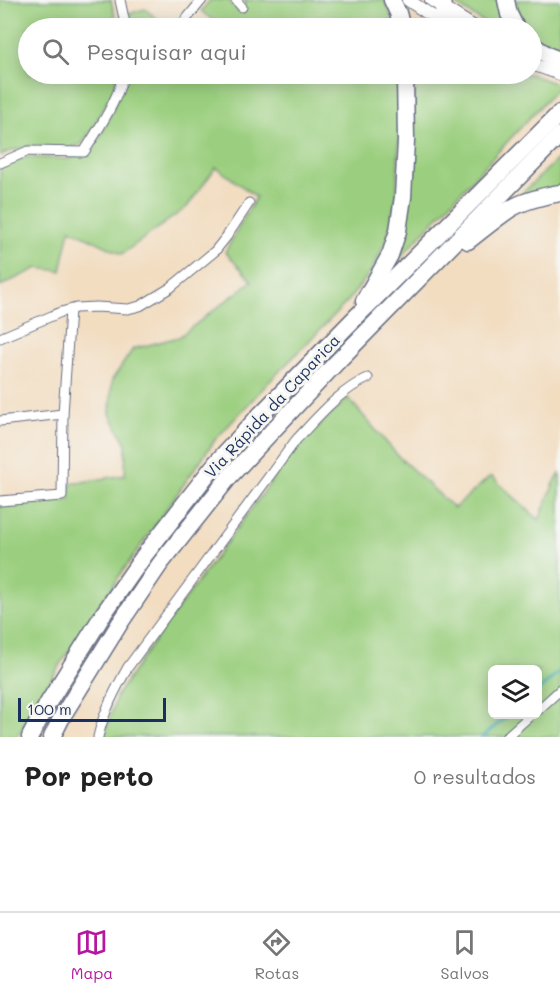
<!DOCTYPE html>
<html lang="pt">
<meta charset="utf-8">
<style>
body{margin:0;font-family:Mali,sans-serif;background:#f2f2f2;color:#222}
.controls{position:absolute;right:18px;bottom:18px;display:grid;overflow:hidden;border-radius:9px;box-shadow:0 3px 15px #0003}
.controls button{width:54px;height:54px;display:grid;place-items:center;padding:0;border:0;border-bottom:2px solid #e0e0e0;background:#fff;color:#222;font:30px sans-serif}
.scale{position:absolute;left:18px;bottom:15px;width:148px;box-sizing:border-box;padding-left:6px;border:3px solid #1b2f5e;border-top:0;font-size:16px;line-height:21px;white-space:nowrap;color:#1b2f5e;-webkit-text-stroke:4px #f6f6f2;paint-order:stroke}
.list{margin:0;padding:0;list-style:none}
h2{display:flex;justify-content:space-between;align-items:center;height:78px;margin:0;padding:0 24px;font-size:26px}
h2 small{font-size:20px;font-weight:400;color:#767676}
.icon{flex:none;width:33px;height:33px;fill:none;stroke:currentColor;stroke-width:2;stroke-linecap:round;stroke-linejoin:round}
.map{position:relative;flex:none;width:560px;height:737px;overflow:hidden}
.search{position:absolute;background:#fff;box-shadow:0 3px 15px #0003;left:18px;right:18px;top:18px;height:66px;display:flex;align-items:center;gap:15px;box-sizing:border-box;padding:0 21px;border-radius:33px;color:#767676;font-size:22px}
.sheet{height:174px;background:#fff}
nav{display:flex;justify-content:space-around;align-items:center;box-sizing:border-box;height:84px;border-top:2px solid #e0e0e0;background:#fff;font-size:16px;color:#767676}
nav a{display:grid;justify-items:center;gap:3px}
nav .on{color:#b5179e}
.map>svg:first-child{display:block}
.green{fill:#9bcf7f;stroke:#5b7f6e;stroke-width:1.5;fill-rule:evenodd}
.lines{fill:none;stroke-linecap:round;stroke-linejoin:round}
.stream{stroke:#39abb5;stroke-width:3}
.street-casing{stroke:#666c81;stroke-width:11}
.secondary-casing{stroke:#666c81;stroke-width:14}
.highway-casing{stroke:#666c81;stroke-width:19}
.street{stroke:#fff;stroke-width:9}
.secondary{stroke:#fff;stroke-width:12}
.highway{stroke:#fff;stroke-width:16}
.labels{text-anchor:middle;stroke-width:6;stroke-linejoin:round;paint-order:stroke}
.street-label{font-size:16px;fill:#1b2f5e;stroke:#f6f6f2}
</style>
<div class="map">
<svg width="560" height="737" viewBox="0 0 560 737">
<rect width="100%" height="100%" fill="#f6f6f2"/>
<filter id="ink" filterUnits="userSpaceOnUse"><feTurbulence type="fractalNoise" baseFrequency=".0167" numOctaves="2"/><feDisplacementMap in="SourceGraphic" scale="12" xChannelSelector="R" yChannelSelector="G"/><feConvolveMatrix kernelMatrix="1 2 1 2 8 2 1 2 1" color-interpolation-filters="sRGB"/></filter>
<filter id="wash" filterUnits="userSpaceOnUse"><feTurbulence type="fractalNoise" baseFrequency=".008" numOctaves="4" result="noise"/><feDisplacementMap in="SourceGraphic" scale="24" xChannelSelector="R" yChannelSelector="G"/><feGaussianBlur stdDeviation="1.35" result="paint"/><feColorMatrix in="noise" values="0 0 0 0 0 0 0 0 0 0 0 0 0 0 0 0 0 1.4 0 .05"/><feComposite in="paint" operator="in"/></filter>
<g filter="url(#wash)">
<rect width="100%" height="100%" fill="#f2ddc1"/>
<g class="green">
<polygon points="0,0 111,0 118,28 28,28 28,74 117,74 115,87 95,124 82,144 68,149 31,146 7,152 0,156"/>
<polygon points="210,0 228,0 239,12 246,3 244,0 384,0 390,12 394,28 223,28 201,11"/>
<polygon points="451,0 502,0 510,28 492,28 451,1"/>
<polygon points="516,0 560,0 560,52 553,49 533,35 532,28 529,28 519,14"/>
<polygon points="145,9 169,28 131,28 128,14"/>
<polygon points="127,74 399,74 400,113 397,193 388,237 372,270 348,301 267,384 215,440 118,578 61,663 17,737 0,737 0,506 70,500 70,484 125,475 126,444 110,414 112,380 133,349 179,337 252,281 225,252 256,197 216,167 187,207 122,254 70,229 61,271 38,268 0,286 0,168 24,157 69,159 94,149 108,121"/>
<polygon points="417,74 530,74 560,85 396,262 401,244"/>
<polygon points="560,157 560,190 516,199"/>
<path d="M348,398l51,59 55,51 37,-32 48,44 15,-37 6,-9v263h-456l13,-42 33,-48 145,-198zM492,670h46v44h-46z"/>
</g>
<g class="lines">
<g class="stream">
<polyline points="538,691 560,671"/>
<polyline points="482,737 510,714"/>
</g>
</g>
</g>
<g filter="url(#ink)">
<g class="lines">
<g class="street-casing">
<g id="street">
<polyline points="120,0 126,28"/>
<polyline points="236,0 242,7"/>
<polyline points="179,28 202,0"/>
<path d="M0,163l28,-12 56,1c16,-25 32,-49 40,-78"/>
<polyline points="0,338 61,312 76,308 96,307 128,309 140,306 170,288 215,251 227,236 249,203"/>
<polyline points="0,421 63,414"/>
<polyline points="0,501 62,496 63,414 70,310"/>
<polyline points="538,710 560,690"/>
<path d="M98,737c6,-26 17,-47 30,-70l168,-227c21,-22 44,-50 72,-62"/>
<polyline points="506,737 532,714"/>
</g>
</g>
<g class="secondary-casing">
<g id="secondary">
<polyline points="408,0 450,28"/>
<polyline points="431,0 476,28"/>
<polyline points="532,64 560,74"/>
</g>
</g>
<g class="highway-casing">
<g id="highway">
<polyline points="392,0 398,13 402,28"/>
<path d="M442,0c1,12 3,20 11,28"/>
<polyline points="506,0 509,14 516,28"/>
<polyline points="532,45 549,56 560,60"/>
<path d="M468,241c13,-10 27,-22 42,-32 15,-9 33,-13 50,-16"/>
<polyline points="364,301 390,255 398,231 403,197 406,141 405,74"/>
<polyline points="30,737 48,703 104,613 146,553 216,463 261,414 354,319 560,113"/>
<polyline points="52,737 63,715 120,623 160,564 230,476 336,363 560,135"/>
</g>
</g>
<use href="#street" class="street"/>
<use href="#secondary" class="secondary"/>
<use href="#highway" class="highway"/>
</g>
</g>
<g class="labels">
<g class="street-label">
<text transform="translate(272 406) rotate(-47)" y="6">Via Rápida da Caparica</text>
</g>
</g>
</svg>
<div class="controls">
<button><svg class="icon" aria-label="layers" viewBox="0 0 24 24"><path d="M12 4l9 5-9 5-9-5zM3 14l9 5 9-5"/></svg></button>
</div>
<div class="scale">100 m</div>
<div class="search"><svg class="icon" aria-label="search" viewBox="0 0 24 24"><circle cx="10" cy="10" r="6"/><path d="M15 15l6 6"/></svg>Pesquisar aqui</div>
</div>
<section class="sheet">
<h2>Por perto<small>0 resultados</small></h2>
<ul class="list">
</ul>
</section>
<nav>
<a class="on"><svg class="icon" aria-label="map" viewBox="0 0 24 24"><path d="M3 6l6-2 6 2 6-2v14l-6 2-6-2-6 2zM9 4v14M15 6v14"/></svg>Mapa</a>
<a><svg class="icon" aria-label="directions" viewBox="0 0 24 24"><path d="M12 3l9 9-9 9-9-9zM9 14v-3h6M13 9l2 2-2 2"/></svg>Rotas</a>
<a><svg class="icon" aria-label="saved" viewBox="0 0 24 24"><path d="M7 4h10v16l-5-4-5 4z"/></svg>Salvos</a>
</nav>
